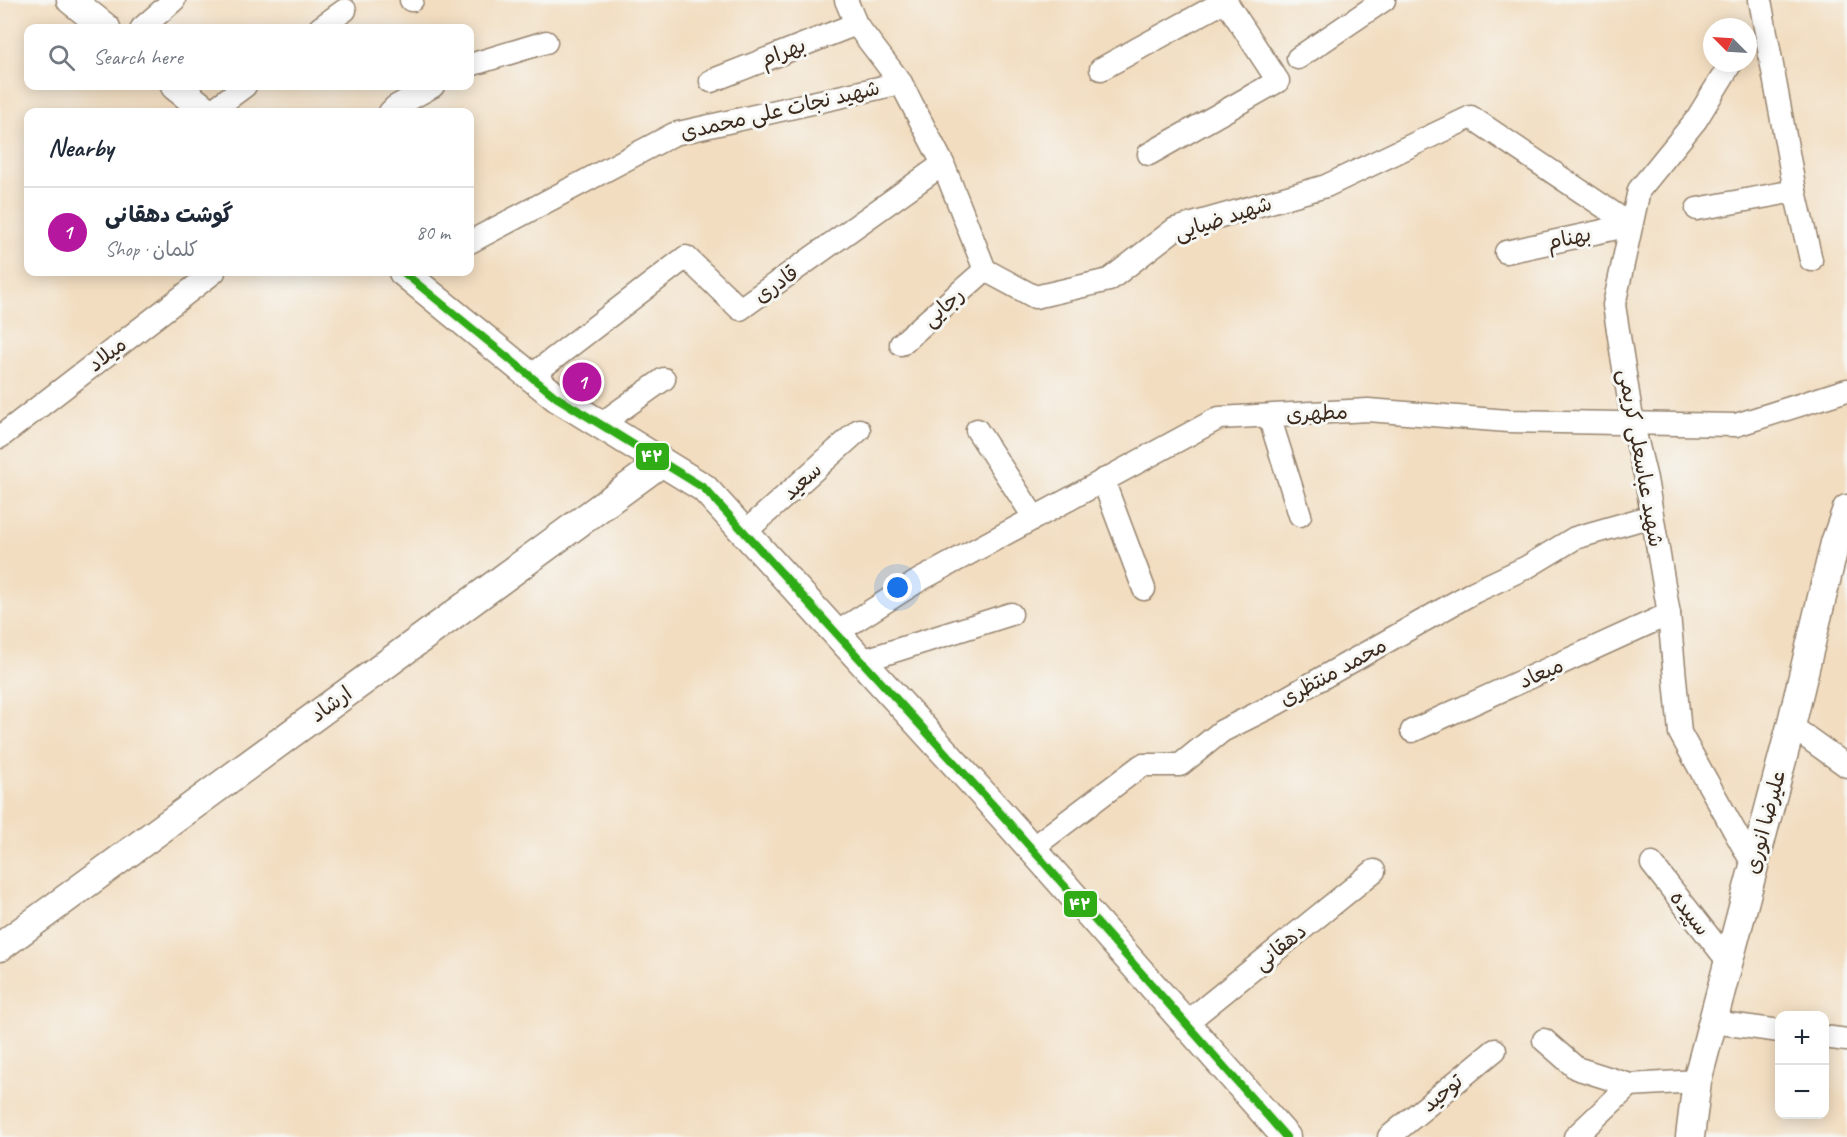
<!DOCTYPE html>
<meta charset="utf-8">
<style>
body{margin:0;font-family:Caveat,"Playpen Sans Arabic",sans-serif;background:#f2f2f3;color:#1f2937}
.controls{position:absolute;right:18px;bottom:18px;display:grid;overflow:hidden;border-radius:12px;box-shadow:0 3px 15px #0003}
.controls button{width:54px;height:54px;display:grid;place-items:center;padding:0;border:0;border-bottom:2px solid #e0e1e3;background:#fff;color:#1f2937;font:30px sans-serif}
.compass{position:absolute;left:1703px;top:18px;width:54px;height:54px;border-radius:50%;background:#fff;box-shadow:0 3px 15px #0003;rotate:294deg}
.you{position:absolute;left:898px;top:588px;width:21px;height:21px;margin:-15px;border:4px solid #fff;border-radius:50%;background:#1a73e8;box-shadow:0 0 0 9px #1a73e833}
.badge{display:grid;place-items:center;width:39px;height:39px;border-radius:50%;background:#b5179e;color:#fff;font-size:20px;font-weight:700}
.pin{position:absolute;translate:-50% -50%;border:3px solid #fff;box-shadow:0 2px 6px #0006}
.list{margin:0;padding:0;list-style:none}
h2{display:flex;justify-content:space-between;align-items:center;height:78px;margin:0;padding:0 24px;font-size:26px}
h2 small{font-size:20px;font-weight:400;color:#747a83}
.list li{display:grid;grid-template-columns:39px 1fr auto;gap:18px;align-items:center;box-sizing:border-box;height:90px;padding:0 24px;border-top:2px solid #e0e1e3}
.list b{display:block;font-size:22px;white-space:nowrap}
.list p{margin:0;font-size:20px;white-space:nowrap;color:#747a83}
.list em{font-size:20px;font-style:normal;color:#747a83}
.icon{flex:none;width:33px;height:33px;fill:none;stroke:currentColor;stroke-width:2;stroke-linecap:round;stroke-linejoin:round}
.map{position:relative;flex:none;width:1847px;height:1137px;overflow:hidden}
.search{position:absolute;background:#fff;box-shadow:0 3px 15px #0003;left:24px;top:24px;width:450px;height:66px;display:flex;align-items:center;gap:15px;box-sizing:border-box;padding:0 21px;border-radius:12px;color:#747a83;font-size:22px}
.panel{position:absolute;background:#fff;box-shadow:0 3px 15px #0003;left:24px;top:108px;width:450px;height:168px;border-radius:12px}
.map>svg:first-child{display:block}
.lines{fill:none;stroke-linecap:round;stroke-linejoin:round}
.minor-casing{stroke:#96846f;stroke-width:25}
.tertiary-casing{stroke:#96846f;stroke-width:31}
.minor{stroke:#fff;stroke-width:22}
.tertiary{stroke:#fff;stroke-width:28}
.bus-1-casing{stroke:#f6f6f2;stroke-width:12}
.bus-1{stroke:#2fac16;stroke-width:8}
.labels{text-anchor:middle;stroke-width:6;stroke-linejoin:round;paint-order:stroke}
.street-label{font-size:21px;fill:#3b2a1e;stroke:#f6f6f2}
.line-badge{stroke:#f6f6f2;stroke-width:2}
.badge-label{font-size:16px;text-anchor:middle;font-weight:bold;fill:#fff}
</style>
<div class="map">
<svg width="1847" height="1137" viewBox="0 0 1847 1137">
<rect width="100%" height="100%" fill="#f6f6f2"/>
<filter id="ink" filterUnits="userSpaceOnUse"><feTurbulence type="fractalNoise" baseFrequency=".0167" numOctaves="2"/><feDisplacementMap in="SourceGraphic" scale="12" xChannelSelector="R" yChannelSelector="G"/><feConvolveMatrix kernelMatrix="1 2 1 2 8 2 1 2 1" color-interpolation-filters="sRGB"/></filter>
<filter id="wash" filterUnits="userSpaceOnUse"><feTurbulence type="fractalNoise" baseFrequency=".008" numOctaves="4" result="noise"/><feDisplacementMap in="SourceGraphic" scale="24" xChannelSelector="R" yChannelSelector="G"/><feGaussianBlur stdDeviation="1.35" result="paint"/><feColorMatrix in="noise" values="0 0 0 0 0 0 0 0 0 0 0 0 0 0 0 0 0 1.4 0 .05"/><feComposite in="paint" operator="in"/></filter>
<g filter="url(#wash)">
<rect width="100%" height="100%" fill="#f2ddc0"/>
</g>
<g filter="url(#ink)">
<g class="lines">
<g class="minor-casing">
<g id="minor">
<polyline points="411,0 412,0"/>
<polyline points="846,0 856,24 901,83 943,164 985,270 1035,297 1109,280 1175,229 1326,186 1471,117 1631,225"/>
<polyline points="1760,0 1795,191 1811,260"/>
<polyline points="142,28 174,0"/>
<polyline points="320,28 345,10"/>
<polyline points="1298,58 1384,0"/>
<polyline points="1731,63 1696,120 1639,190 1614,305 1633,425 1646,479 1669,614 1680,733 1754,866"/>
<polyline points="470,65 546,42"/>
<polyline points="1101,69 1225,1"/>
<polyline points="711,81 856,24"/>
<polyline points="210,112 245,86"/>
<polyline points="390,112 395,107 433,86"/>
<polyline points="1149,154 1278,81 1225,0"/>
<polyline points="1697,209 1795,191"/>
<polyline points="470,242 674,134 901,83"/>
<polyline points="1506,252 1631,225"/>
<polyline points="901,344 985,270"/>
<polyline points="531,376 686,257 740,309 943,164"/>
<polyline points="1269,416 1300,515"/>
<polyline points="601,424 664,379"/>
<polyline points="977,430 1034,517"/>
<polyline points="0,437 214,272"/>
<polyline points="1103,480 1144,589"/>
<polyline points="745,532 859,430"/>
<polyline points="836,633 918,581 1219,418 1368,410 1508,421 1736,425 1847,390"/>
<polyline points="862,661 1011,614"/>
<polyline points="1791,726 1847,766"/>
<polyline points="1412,731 1669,614"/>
<polyline points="1032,848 1142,765 1180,765 1222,731 1276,704 1474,592 1527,567 1575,538 1652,516"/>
<polyline points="1652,864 1728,961"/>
<polyline points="1713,1022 1780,1031"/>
<polyline points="1186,1023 1374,871"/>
<polyline points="1824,1037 1847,1040"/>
<polyline points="1544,1040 1576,1068 1630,1085 1697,1081"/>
<polyline points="1389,1137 1495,1050"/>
<polyline points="1575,1137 1630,1085"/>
</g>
</g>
<g class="tertiary-casing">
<g id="tertiary">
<polyline points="71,0 106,28"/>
<polyline points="175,86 208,112"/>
<polyline points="403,272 556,397 704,488 1002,815 1286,1137"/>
<polyline points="0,947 662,462"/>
<polyline points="1690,1137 1697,1081 1791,726 1835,543 1847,509"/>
</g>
</g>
<use href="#minor" class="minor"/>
<use href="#tertiary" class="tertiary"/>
<g class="bus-1-casing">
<polyline id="bus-1" points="403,272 556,397 704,488 1002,815 1286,1137"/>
</g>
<use href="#bus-1" class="bus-1"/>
</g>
</g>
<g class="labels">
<g class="street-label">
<text transform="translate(783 52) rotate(-21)" y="7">بهرام</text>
<text transform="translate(780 110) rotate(-13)" y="7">شهید نجات علی محمدی</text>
<text transform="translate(1223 218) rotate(-18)" y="7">شهید ضیایی</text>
<text transform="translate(1569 238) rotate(-12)" y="7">بهنام</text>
<text transform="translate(776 284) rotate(-35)" y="7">قادری</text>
<text transform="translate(943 307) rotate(-42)" y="7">رجایی</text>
<text transform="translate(107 354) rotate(-38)" y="7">میلاد</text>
<text transform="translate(1317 413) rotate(-3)" y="7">مطهری</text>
<text transform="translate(1641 458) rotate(80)" y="7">شهید عباسعلی کریمی</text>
<text transform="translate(802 481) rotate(-42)" y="7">سعید</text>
<text transform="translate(1333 672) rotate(-29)" y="7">محمد منتظری</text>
<text transform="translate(1541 673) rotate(-24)" y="7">میعاد</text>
<text transform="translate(331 704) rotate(-36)" y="7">ارشاد</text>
<text transform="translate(1765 822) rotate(-75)" y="7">علیرضا انوری</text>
<text transform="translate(1690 913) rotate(52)" y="7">سپیده</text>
<text transform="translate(1280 947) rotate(-39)" y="7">دهقانی</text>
<text transform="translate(1442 1093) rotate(-40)" y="7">توحید</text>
</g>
</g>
<g class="line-badge">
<rect x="635" y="442" width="35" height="29" rx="6" fill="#2fac16"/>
<rect x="1063" y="890" width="35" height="28" rx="6" fill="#2fac16"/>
</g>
<g class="badge-label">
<text x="652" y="462">۴۲</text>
<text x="1080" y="910">۴۲</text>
</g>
</svg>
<div class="controls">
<button>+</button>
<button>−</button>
</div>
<svg class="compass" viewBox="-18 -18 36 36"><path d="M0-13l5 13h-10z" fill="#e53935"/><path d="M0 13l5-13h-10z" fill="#747a83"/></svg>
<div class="you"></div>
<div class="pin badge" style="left:582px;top:382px">1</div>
<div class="search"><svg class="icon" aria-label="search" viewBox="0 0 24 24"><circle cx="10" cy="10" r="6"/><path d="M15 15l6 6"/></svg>Search here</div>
<section class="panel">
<h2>Nearby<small></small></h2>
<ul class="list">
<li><span class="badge">1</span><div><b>گوشت دهقانی</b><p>Shop · کلمان</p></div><em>80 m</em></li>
</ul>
</section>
</div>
